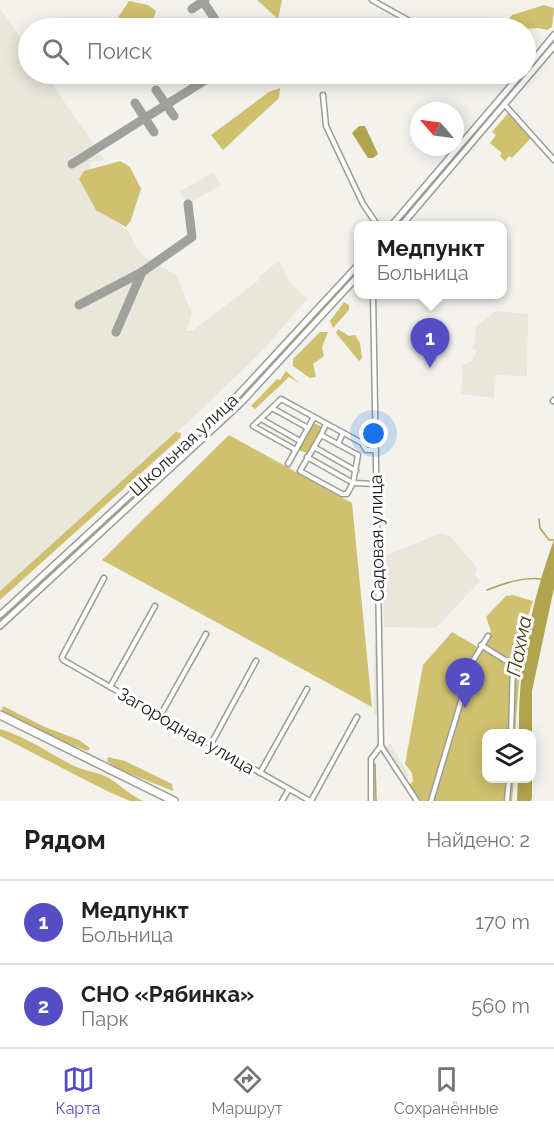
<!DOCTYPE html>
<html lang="ru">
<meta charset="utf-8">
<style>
body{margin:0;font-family:Raleway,sans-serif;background:#f2f2f2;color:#202124}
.controls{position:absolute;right:18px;bottom:18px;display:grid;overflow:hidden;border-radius:12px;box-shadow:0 3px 15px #0003}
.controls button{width:54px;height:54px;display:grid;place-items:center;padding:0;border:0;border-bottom:2px solid #e0e0e0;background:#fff;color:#202124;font:30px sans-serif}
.compass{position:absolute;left:410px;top:102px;width:54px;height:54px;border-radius:50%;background:#fff;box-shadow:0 3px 15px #0003;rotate:298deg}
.you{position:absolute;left:374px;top:434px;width:21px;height:21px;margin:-15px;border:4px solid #fff;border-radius:50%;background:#1a73e8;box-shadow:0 0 0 9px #1a73e833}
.badge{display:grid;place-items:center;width:39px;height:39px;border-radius:50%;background:#544dc4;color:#fff;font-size:20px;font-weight:700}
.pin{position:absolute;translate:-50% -50px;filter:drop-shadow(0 2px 3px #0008)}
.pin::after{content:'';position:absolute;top:32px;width:21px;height:18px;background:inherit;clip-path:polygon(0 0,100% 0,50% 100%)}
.popup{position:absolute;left:354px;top:221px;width:153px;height:78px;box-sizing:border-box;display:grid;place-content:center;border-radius:12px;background:#fff;filter:drop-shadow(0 2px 4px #0005);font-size:20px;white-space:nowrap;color:#757577}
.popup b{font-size:22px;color:#202124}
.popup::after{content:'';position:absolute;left:50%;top:100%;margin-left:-12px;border:12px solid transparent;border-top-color:#fff}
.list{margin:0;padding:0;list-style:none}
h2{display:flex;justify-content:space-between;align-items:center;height:78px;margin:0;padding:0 24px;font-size:26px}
h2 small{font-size:20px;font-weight:400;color:#757577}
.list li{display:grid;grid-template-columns:39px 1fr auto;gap:18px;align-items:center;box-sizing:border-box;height:84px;padding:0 24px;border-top:2px solid #e0e0e0}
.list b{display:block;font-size:22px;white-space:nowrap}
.list p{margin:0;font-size:20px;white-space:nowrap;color:#757577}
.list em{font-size:20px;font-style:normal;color:#757577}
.icon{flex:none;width:33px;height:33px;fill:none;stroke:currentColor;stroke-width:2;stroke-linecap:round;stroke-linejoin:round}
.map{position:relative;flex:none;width:554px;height:801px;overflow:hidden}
.search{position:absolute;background:#fff;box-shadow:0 3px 15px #0003;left:18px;right:18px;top:18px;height:66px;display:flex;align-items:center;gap:15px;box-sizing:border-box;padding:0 21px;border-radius:33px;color:#757577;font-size:22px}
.sheet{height:246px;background:#fff}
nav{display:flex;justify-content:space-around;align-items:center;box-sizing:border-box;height:84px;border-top:2px solid #e0e0e0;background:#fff;font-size:16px;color:#757577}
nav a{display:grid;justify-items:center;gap:3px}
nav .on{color:#544dc4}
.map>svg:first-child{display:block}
.built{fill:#e9e7da}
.green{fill:#cfc16f}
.water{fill:#b2a44e}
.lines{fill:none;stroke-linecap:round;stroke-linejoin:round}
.stream{stroke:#b2a44e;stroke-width:1.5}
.taxiway{stroke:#a0a09c;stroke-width:9}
.street-casing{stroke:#9d9c97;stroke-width:7}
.secondary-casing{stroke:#9d9c97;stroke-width:8}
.highway-casing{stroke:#9d9c97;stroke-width:10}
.street{stroke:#fff;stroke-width:4}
.secondary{stroke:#fff;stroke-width:5}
.highway{stroke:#fff;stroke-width:7}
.labels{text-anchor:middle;stroke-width:6;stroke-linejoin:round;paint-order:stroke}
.street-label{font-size:18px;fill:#1d1d1b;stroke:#fff}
.water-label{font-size:20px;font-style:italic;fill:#47411c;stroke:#fff}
</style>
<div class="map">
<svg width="554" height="801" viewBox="0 0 554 801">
<rect width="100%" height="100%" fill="#f3f2ed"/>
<g class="built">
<polygon points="0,8 28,49 28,74 45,74 105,160 89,162 99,210 128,230 138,250 144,256 177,276 192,314 186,331 192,331 260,279 259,277 278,261 285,271 286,278 307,299 263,350 199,412 0,591"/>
<polygon points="213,172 221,185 188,204 180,192"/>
<polygon points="496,311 528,314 527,376 496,375 494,398 461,394 463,365 472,361 477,351 472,349 475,341 476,327"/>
<polygon points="441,533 450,536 477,568 475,575 480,581 436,628 384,627 382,557"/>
<polygon points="374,643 377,643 378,714 374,714"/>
<polygon points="390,744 409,775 405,779 385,748"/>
</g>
<g class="green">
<polygon points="257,0 282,0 278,19"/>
<polygon points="129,1 148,5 156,11 150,28 111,28"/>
<path d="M544,5l10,3 -2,19 -5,3c-10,-4 -17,0 -26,-2 -7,-2 -9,-4 -16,-4l7,-9z"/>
<polygon points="280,88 279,98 223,150 211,135 269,92"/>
<polygon points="510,111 532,137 512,158 509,156 505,161 500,156 502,153 490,143 496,135 492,132"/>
<polygon points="473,133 475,135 395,226"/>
<polygon points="120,161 130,167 141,189 131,220 126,227 96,210 79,179 84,171"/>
<polygon points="344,302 349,305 349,310 333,328 330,321"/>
<polygon points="338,329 349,336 355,335 360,343 362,358 359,361 336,333"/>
<polygon points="320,332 328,332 322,347 324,356 313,364 316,377 310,378 293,366 293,359"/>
<polygon points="274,363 239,402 0,623 0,619 169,465"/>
<polygon points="286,371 299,383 289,377 255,409 251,406 277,379 280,380"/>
<polygon points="312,422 324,428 308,454 297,449"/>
<polygon points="176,432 181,433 180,438 0,600 0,591"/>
<polygon points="229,435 352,503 372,707 102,560"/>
<polygon points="513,595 533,601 523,632 515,733 486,734 486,778 514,779 512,801 421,801 407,787 413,781 412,773 405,764 423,665 452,632 481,649 491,631 486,617 506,596"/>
<polygon points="3,706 45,727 79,740 90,748 88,751 68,744 6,713 2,710"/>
<path d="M0,729c31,10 46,23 74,37 11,5 24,6 35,12 11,7 21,17 34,23h-13l-23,-10 -107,-55z"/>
<polygon points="108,757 125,761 172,784 173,791 118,769 107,761"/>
</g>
<g class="water">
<polygon points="359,126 365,126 378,154 373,158 368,158 352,133"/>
<path d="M554,540v48l-22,103v106l-1,4h-14l1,-22 14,-1v-44l-13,-1c-1,-66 12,-130 35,-193z"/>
</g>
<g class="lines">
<g class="stream">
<polyline points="539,519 540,528 549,540 554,540"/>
<path d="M487,590c18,-7 36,-13 54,-11"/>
<polyline points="375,764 376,801"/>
</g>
<g class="taxiway">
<polyline points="202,0 221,28"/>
<polyline points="192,9 205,0"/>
<polyline points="238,74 240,77"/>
<polyline points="156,90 174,116"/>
<polyline points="135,103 154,132"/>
<polyline points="72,164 215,74"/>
<polyline points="79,305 142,272 192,237 188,204"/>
<polyline points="116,332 142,272"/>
</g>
<g class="street-casing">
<g id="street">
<polyline points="372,0 413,23 434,28"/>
<polyline points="323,95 326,126 363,204 378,226"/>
<polyline points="504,104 554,160"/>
<polyline points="373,294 381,746 417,801"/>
<polyline points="553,401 554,400"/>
<polyline points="272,408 281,399 362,443 366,450 376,450"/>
<polyline points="261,419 300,441"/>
<polygon points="321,435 358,455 353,483 347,494 342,494 300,471"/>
<polyline points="321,435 326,424"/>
<polyline points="338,444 343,433"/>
<polyline points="314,447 356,471"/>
<polyline points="296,450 253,426 272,408 308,428"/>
<polyline points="307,457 353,483 376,484"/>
<polyline points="288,464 314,417"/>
<polyline points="104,578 62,657 63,660 310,801"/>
<polyline points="481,645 513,665 511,734"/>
<polyline points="110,687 155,606"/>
<polyline points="160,716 206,634"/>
<polyline points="211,744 256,661"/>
<polyline points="260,773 307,689"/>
<polyline points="282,801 289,789"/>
<polyline points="311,801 357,717"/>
<polyline points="371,801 371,759 381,746"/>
<polyline points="431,801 473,661 488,636"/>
<polyline points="507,801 509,778"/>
</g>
</g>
<g class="secondary-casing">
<g id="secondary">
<polyline points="526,69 554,35"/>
<polyline points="391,226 521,74"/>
<polyline points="401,226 554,46"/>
<polyline points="0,615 235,398 358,265"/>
<polyline points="0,626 241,403 358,276"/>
</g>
</g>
<g class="highway-casing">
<polyline id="highway" points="0,715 174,801"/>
</g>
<use href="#street" class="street"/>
<use href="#secondary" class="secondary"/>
<use href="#highway" class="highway"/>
</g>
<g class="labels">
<g class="street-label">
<text transform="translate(184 445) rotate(-43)" y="6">Школьная улица</text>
<text transform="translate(377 538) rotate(-91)" y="6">Садовая улица</text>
<text transform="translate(186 731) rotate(30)" y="6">Загородная улица</text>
</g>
<g class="water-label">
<text transform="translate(519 646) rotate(-79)" y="7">Пахма</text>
</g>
</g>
</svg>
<div class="controls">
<button><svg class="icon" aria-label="layers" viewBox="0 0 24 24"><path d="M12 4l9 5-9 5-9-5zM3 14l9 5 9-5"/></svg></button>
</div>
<svg class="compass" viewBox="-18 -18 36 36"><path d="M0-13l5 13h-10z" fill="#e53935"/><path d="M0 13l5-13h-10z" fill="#757577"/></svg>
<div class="you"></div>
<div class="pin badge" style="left:430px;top:368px">1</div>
<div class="popup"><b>Медпункт</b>Больница</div>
<div class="pin badge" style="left:465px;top:708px">2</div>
<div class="search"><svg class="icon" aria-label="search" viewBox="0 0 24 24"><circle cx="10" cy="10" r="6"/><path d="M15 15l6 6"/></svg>Поиск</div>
</div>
<section class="sheet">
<h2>Рядом<small>Найдено: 2</small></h2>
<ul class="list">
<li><span class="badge">1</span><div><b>Медпункт</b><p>Больница</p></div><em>170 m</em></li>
<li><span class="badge">2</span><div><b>СНО «Рябинка»</b><p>Парк</p></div><em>560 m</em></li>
</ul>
</section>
<nav>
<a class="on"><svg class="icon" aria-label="map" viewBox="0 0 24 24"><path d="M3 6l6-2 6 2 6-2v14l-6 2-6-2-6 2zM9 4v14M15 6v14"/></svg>Карта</a>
<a><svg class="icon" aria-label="directions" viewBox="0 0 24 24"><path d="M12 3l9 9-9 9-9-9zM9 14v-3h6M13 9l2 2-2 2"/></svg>Маршрут</a>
<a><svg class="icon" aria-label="saved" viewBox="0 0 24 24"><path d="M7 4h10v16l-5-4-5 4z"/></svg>Сохранённые</a>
</nav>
